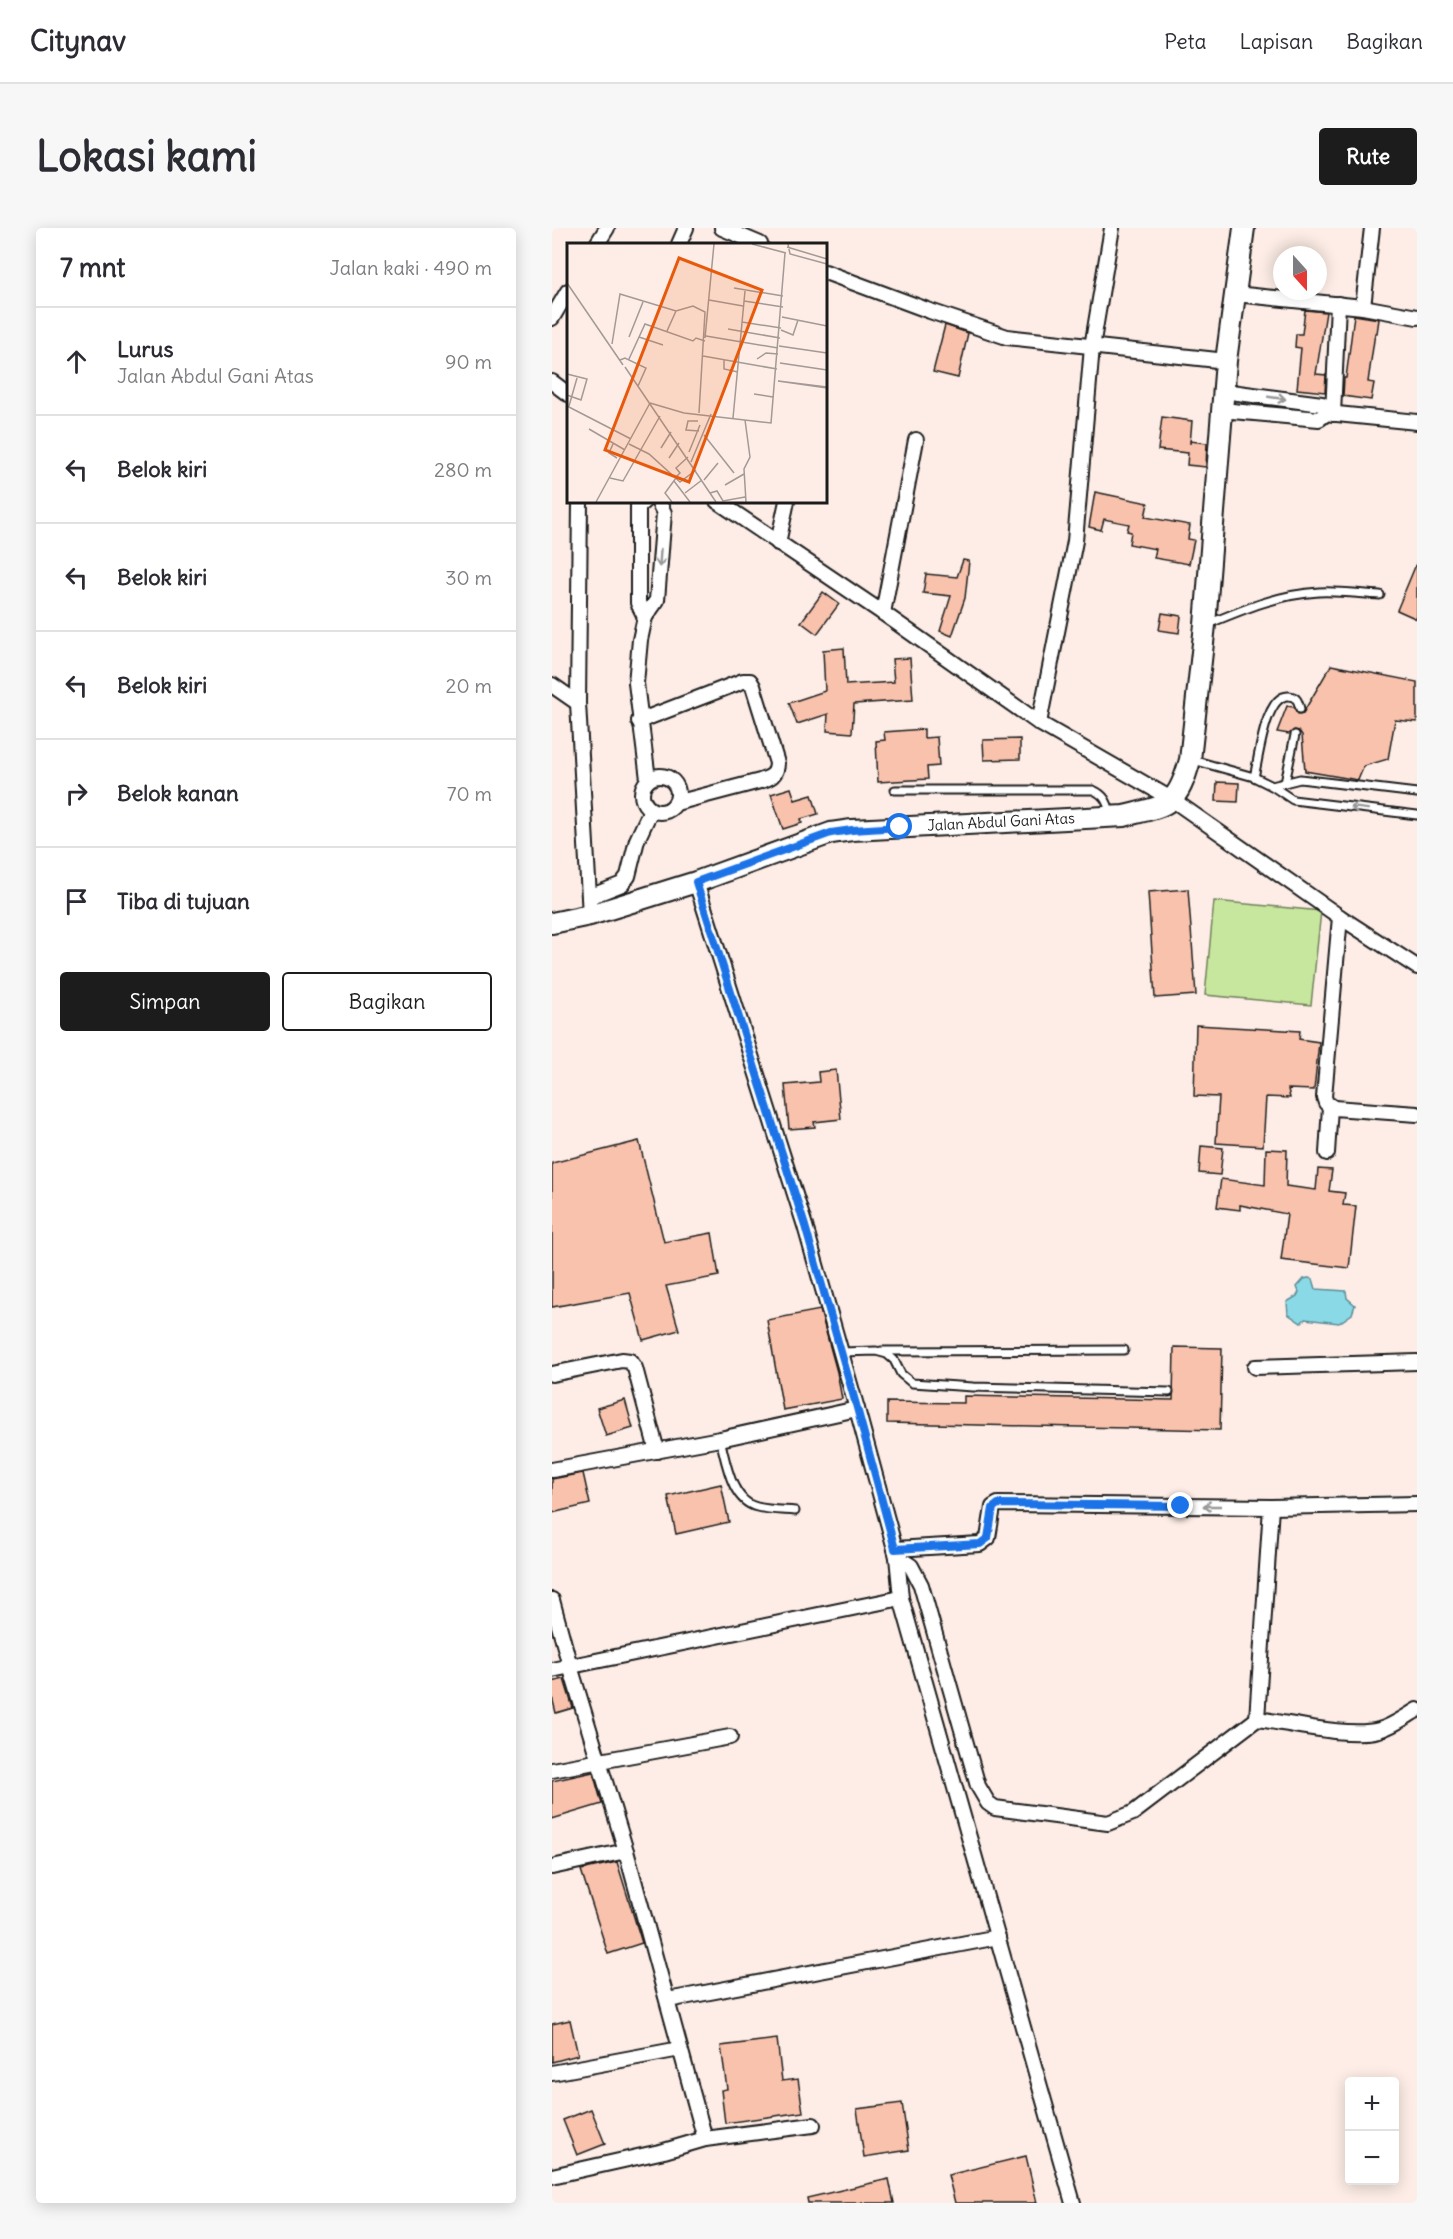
<!DOCTYPE html>
<html lang="id">
<meta charset="utf-8">
<style>
body{margin:0;font-family:Delius,sans-serif;background:#f7f7f7;color:#2b2b33}
.controls{position:absolute;right:18px;bottom:18px;display:grid;overflow:hidden;border-radius:6px;box-shadow:0 3px 15px #0003}
.controls button{width:54px;height:54px;display:grid;place-items:center;padding:0;border:0;border-bottom:2px solid #e1e1e2;background:#fff;color:#2b2b33;font:30px sans-serif}
.compass{position:absolute;left:721px;top:18px;width:54px;height:54px;border-radius:50%;background:#fff;box-shadow:0 3px 15px #0003;rotate:159deg}
.stop{position:absolute;width:18px;height:18px;margin:-14px;border:4px solid #1a73e8;border-radius:50%;background:#fff}
.stop.end{background:#1a73e8;border-color:#fff;box-shadow:0 2px 6px #0008}
.list{margin:0;padding:0;list-style:none}
h2{display:flex;justify-content:space-between;align-items:center;height:78px;margin:0;padding:0 24px;font-size:26px}
h2 small{font-size:20px;font-weight:400;color:#7c7c81}
.list li{display:grid;grid-template-columns:39px 1fr auto;gap:18px;align-items:center;box-sizing:border-box;height:108px;padding:0 24px;border-top:2px solid #e1e1e2}
.list b{display:block;font-size:22px;white-space:nowrap}
.list p{margin:0;font-size:20px;white-space:nowrap;color:#7c7c81}
.list em{font-size:20px;font-style:normal;color:#7c7c81}
.actions{display:flex;gap:12px;padding:18px 24px}
.actions a{flex:1;padding:14px 0;border:2px solid #1c1c1c;border-radius:6px;text-align:center;font-size:21px;color:#1c1c1c}
.actions .main{background:#1c1c1c;color:#fff}
.icon{flex:none;width:33px;height:33px;fill:none;stroke:currentColor;stroke-width:2;stroke-linecap:round;stroke-linejoin:round}
.map{position:relative;flex:none;width:865px;height:1975px;overflow:hidden;border-radius:6px}
header{display:flex;align-items:center;gap:36px;box-sizing:border-box;height:84px;padding:0 30px;background:#fff;border-bottom:2px solid #e1e1e2}
header strong{font-size:28px}
nav{display:flex;gap:33px;margin-inline-start:auto;font-size:21px}
.intro{display:flex;align-items:center;justify-content:space-between;box-sizing:border-box;height:144px;padding:0 36px}
h1{margin:0;font-size:42px}
.button{padding:15px 27px;border-radius:6px;background:#1c1c1c;color:#fff;font-size:21px;font-weight:700}
main{display:flex;gap:36px;padding:0 36px}
aside{flex:1;background:#fff;border-radius:6px;box-shadow:0 3px 15px #0003}
.map>svg:first-child{display:block}
.green{fill:#c7e69e;stroke:#72815d;stroke-width:1.5}
.water{fill:#8ad9e7;stroke:#5e8d96;stroke-width:1.5}
.building{fill:#f9c2ac;stroke:#1c1c1c;stroke-width:1.5}
.lines{fill:none;stroke-linecap:round;stroke-linejoin:round}
.lane-casing{stroke:#1c1c1c;stroke-width:11}
.street-casing{stroke:#1c1c1c;stroke-width:18}
.secondary-casing{stroke:#1c1c1c;stroke-width:24}
.lane{stroke:#fff;stroke-width:7}
.street{stroke:#fff;stroke-width:14}
.secondary{stroke:#fff;stroke-width:20}
.oneway{stroke:#999}
.route{stroke:#1a73e8;stroke-width:8}
.labels{text-anchor:middle;stroke-width:5;stroke-linejoin:round;paint-order:stroke}
.street-label{font-size:15px;fill:#1c1c1c;stroke:#fff}
.inset-road{fill:none;stroke:#a39995;stroke-width:1.5}
.view{fill:#e8590c;fill-opacity:0.15;stroke:#e8590c;stroke-width:3}
.inset-edge{fill:none;stroke:#1c1c1c;stroke-width:3}
</style>
<header>
<strong>Citynav</strong>
<nav><a>Peta</a><a>Lapisan</a><a>Bagikan</a></nav>
</header>
<div class="intro"><h1>Lokasi kami</h1><a class="button">Rute</a></div>
<main>
<aside>
<h2>7 mnt<small>Jalan kaki · 490 m</small></h2>
<ul class="list">
<li><svg class="icon" aria-label="ahead" viewBox="0 0 24 24"><path d="M12 20V5M6 11l6-6 6 6"/></svg><div><b>Lurus</b><p>Jalan Abdul Gani Atas</p></div><em>90 m</em></li>
<li><svg class="icon" aria-label="left" viewBox="0 0 24 24"><path d="M17 20v-9H6M10 6l-5 5 5 5"/></svg><div><b>Belok kiri</b></div><em>280 m</em></li>
<li><svg class="icon" aria-label="left" viewBox="0 0 24 24"><path d="M17 20v-9H6M10 6l-5 5 5 5"/></svg><div><b>Belok kiri</b></div><em>30 m</em></li>
<li><svg class="icon" aria-label="left" viewBox="0 0 24 24"><path d="M17 20v-9H6M10 6l-5 5 5 5"/></svg><div><b>Belok kiri</b></div><em>20 m</em></li>
<li><svg class="icon" aria-label="right" viewBox="0 0 24 24"><path d="M7 20v-9h11M14 6l5 5-5 5"/></svg><div><b>Belok kanan</b></div><em>70 m</em></li>
<li><svg class="icon" aria-label="arrive" viewBox="0 0 24 24"><path d="M6 21V4h12l-3 4 3 4H6"/></svg><div><b>Tiba di tujuan</b></div></li>
</ul>
<div class="actions"><a class="main">Simpan</a><a>Bagikan</a></div>
</aside>
<div class="map">
<svg width="865" height="1975" viewBox="0 0 865 1975">
<rect width="100%" height="100%" fill="#fdede6"/>
<filter id="ink" filterUnits="userSpaceOnUse"><feTurbulence type="fractalNoise" baseFrequency=".0167" numOctaves="2"/><feDisplacementMap in="SourceGraphic" scale="12" xChannelSelector="R" yChannelSelector="G"/><feConvolveMatrix kernelMatrix="1 2 1 2 8 2 1 2 1" color-interpolation-filters="sRGB"/></filter>
<g filter="url(#ink)">
<polygon class="green" points="662,673 769,683 759,777 653,767"/>
<polygon class="water" points="756,1050 761,1051 764,1061 794,1063 795,1070 803,1077 800,1086 787,1095 753,1091 749,1095 736,1086 735,1074 745,1068 747,1064 745,1059 752,1051"/>
<g class="building">
<polygon points="753,82 774,84 764,146 774,147 773,164 745,161 749,120 743,119 744,106 750,106"/>
<polygon points="802,87 827,91 825,105 823,105 816,154 822,155 819,172 791,168 792,150 794,150"/>
<polygon points="393,97 416,105 406,150 381,144"/>
<polygon points="610,189 640,193 638,216 638,213 655,215 654,239 635,237 636,225 606,222"/>
<polygon points="543,264 596,275 593,289 638,297 636,311 642,312 637,336 602,330 604,321 577,316 579,304 575,303 577,296 552,291 549,302 537,299"/>
<polygon points="411,332 417,333 413,370 400,408 388,403 399,368 371,365 374,346 405,349"/>
<polygon points="865,334 865,391 845,382"/>
<polygon points="271,364 287,376 265,406 249,394"/>
<polygon points="610,385 629,388 627,405 607,402"/>
<polygon points="292,420 294,457 342,454 340,431 358,430 361,472 302,476 300,505 275,503 276,486 245,496 237,475 273,463 271,422"/>
<polygon points="779,437 865,454 865,494 843,492 836,531 812,538 806,552 753,543 750,507 747,503 742,502 737,506 725,504 735,478 742,479 746,486 751,485"/>
<polygon points="372,501 372,510 385,509 387,538 375,539 376,551 326,554 324,513 333,512 332,504"/>
<polygon points="468,511 468,531 432,532 431,512"/>
<polygon points="665,554 687,555 686,574 664,573"/>
<polygon points="239,560 243,572 260,567 266,586 249,591 250,595 231,601 219,566"/>
<polygon points="636,661 644,767 603,770 596,664"/>
<polygon points="644,797 748,803 747,811 767,814 762,862 736,861 738,870 714,869 711,918 664,915 667,869 642,868"/>
<polygon points="284,842 289,891 262,894 263,899 237,901 233,857 267,854 266,844"/>
<polygon points="87,913 112,1014 160,1005 167,1048 114,1058 127,1102 91,1112 78,1065 0,1079 0,935"/>
<polygon points="649,918 671,920 668,947 647,945"/>
<polygon points="714,921 735,922 734,958 764,962 766,941 780,942 777,963 793,965 791,977 804,978 797,1040 729,1032 735,986 688,977 688,982 665,979 669,951 713,957"/>
<polygon points="268,1082 285,1144 290,1171 231,1182 215,1092"/>
<polygon points="622,1119 670,1120 668,1202 335,1195 335,1174 412,1175 412,1168 621,1172"/>
<polygon points="73,1172 81,1200 54,1208 45,1180"/>
<polygon points="31,1245 38,1276 0,1285 0,1251"/>
<polygon points="169,1256 177,1294 124,1306 116,1268"/>
<polygon points="12,1451 21,1480 4,1485 0,1469 0,1454"/>
<polygon points="41,1544 50,1576 0,1591 0,1553"/>
<polygon points="65,1634 90,1715 56,1726 29,1642"/>
<polygon points="18,1792 26,1827 0,1834 0,1796"/>
<polygon points="225,1811 230,1853 246,1851 251,1884 173,1895 169,1862 175,1861 169,1818"/>
<polygon points="350,1875 357,1922 312,1929 305,1881"/>
<polygon points="39,1881 53,1916 25,1927 11,1892"/>
<polygon points="474,1928 485,1975 403,1975 396,1947"/>
<polygon points="337,1951 342,1975 256,1975 255,1970"/>
</g>
<g class="lines">
<g class="lane-casing">
<g id="lane">
<path d="M656,396c36,-15 72,-30 111,-32 20,-1 41,2 61,3"/>
<polyline points="641,532 702,549 720,558 741,572 865,587"/>
<path d="M702,549c5,-18 11,-83 35,-81 8,1 9,5 11,13"/>
<polyline points="733,555 743,507"/>
<polyline points="720,558 748,551 865,565"/>
<path d="M343,562h198c12,5 14,12 18,24"/>
<polyline points="329,1123 572,1122"/>
<polyline points="289,1124 324,1123 335,1126 342,1132 349,1146 360,1155 421,1159 617,1164"/>
<path d="M168,1211c6,22 11,62 37,68 12,3 26,3 38,4"/>
</g>
</g>
<g class="street-casing">
<g id="street">
<polyline points="170,0 208,16"/>
<polyline points="45,16 55,0"/>
<polyline points="127,16 134,0"/>
<polyline points="273,44 378,83 455,109 674,133"/>
<polyline points="683,66 811,79 865,89"/>
<polyline points="811,79 820,0"/>
<polyline points="0,90 16,63"/>
<polyline points="0,154 16,166"/>
<polyline points="671,163 770,176 775,185"/>
<polyline points="669,182 767,191 775,185 865,194"/>
<polyline points="781,186 786,76"/>
<polyline points="28,273 26,475 38,687"/>
<polyline points="92,273 86,278 86,375 93,389"/>
<polyline points="165,273 331,385 487,495 621,572 788,689 865,739"/>
<polyline points="226,315 235,273"/>
<polyline points="331,385 364,212"/>
<polyline points="0,457 26,475"/>
<path d="M87,493l104,-40h7l3,5 24,77c0,12 -7,15 -17,18l-84,22"/>
<polyline points="487,495 523,313 540,119 560,0"/>
<circle cx="108" cy="566" r="18"/>
<polyline points="96,551 84,455 88,412 93,389 105,372 112,285 106,273"/>
<path d="M144,654l109,344 52,183 38,140 2,8 14,9 10,19 57,201 10,17 7,5 113,15 25,-10 124,-94c33,4 91,19 122,11 14,-4 26,-13 38,-20"/>
<polyline points="37,669 70,656 76,648 85,612 99,582"/>
<polyline points="788,689 772,869 774,875 782,880 865,886"/>
<polyline points="775,925 778,879"/>
<polyline points="703,1139 865,1134"/>
<polyline points="0,1146 70,1132 78,1133 83,1140 105,1223"/>
<polyline points="0,1242 168,1211 305,1181"/>
<polyline points="343,1321 428,1316 436,1310 441,1279 446,1276 719,1279 865,1276"/>
<polyline points="345,1329 349,1370 521,1975"/>
<polyline points="0,1372 18,1438 74,1623 153,1911"/>
<polyline points="0,1442 349,1370"/>
<polyline points="705,1491 719,1279"/>
<polyline points="0,1542 178,1509"/>
<polyline points="0,1639 74,1623"/>
<polyline points="116,1772 446,1709"/>
<polyline points="0,1845 128,1821"/>
<polyline points="0,1948 112,1923 153,1911 261,1897"/>
</g>
</g>
<g class="secondary-casing">
<path id="secondary" d="M0,695l38,-8 106,-33 135,-49 21,-3 272,-14c44,-11 53,-9 66,-56l15,-135 21,-264 18,-133"/>
</g>
<use href="#lane" class="lane"/>
<use href="#street" class="street"/>
<use href="#secondary" class="secondary"/>
</g>
<defs><path id="oneway-shaft" d="M-6 0H5M1.5-3L5.5 0L1.5 3" fill="none" stroke-width="1.6" stroke-linecap="round" stroke-linejoin="round" transform="scale(1.5)"/></defs>
<g class="oneway">
<use href="#oneway-shaft" transform="translate(725 170) rotate(8)"/>
<use href="#oneway-shaft" transform="translate(108 330) rotate(94)"/>
<use href="#oneway-shaft" transform="translate(807 580) rotate(-173)"/>
<use href="#oneway-shaft" transform="translate(660 1278) rotate(-180)"/>
</g>
</g>
<g class="lines" filter="url(#ink)">
<polyline class="route" points="348,599 300,602 279,605 144,654 253,998 305,1180 343,1321 428,1316 436,1310 441,1280 446,1276 629,1278"/>
</g>
<g class="labels">
<g class="street-label">
<text transform="translate(449 594) rotate(-3)" y="5">Jalan Abdul Gani Atas</text>
</g>
</g>
<g transform="translate(15 15)">
<rect width="260" height="260" fill="#fdede6"/>
<path class="inset-road" d="M185,1l34,9M221,1l2,10 37,10M220,4l40,12M0,40l56,82M167,45l49,8M142,57l34,6M177,58l39,6M215,74l45,9M175,79l39,6M161,86l52,9M214,87l12,5 5,-15M100,88l9,-20M139,93l72,12M62,94l14,-35M72,94l24,8M138,95l9,-94M45,101l8,-50 56,17 17,-5 12,6 -6,101M212,103l48,7M136,113l74,13M62,116l16,-35 48,17 3,-3 9,3M157,116v10l14,3M190,116l9,-6 12,1M53,117l5,-2 21,10 -8,18M213,120l47,7M58,124l91,135M0,131l20,5 -6,21 -14,-5M260,144l-49,-6 49,7M187,151l19,3M83,160l34,10 87,10 14,-170M0,163l64,33M2,163l8,-28M166,175l12,-127M178,177l5,37 -6,12 2,33M131,178h-10l-2,9 13,1M22,186l36,21M137,192l30,38M46,201l-4,9 8,5M62,201l20,10 31,28 16,-12M94,205l10,-16M122,209l11,-27M102,215l10,-15M124,219l20,-48M43,235l13,3 37,-65M108,235l5,-5 -4,-5 12,-11M137,237l14,-17M107,238l16,21M158,242l19,-11M118,250l17,-13M143,250l7,-2 6,10 22,-4M29,259l54,-99M105,259l-7,-9 11,-15"/>
<path class="view" d="M112,15l83,32 -73,192 -84,-32z"/>
<rect width="260" height="260" class="inset-edge"/>
</g>
</svg>
<div class="controls">
<button>+</button>
<button>−</button>
</div>
<svg class="compass" viewBox="-18 -18 36 36"><path d="M0-13l5 13h-10z" fill="#e53935"/><path d="M0 13l5-13h-10z" fill="#7c7c81"/></svg>
<div class="stop" style="left:348px;top:599px"></div>
<div class="stop end" style="left:629px;top:1278px"></div>
</div>
</main>
